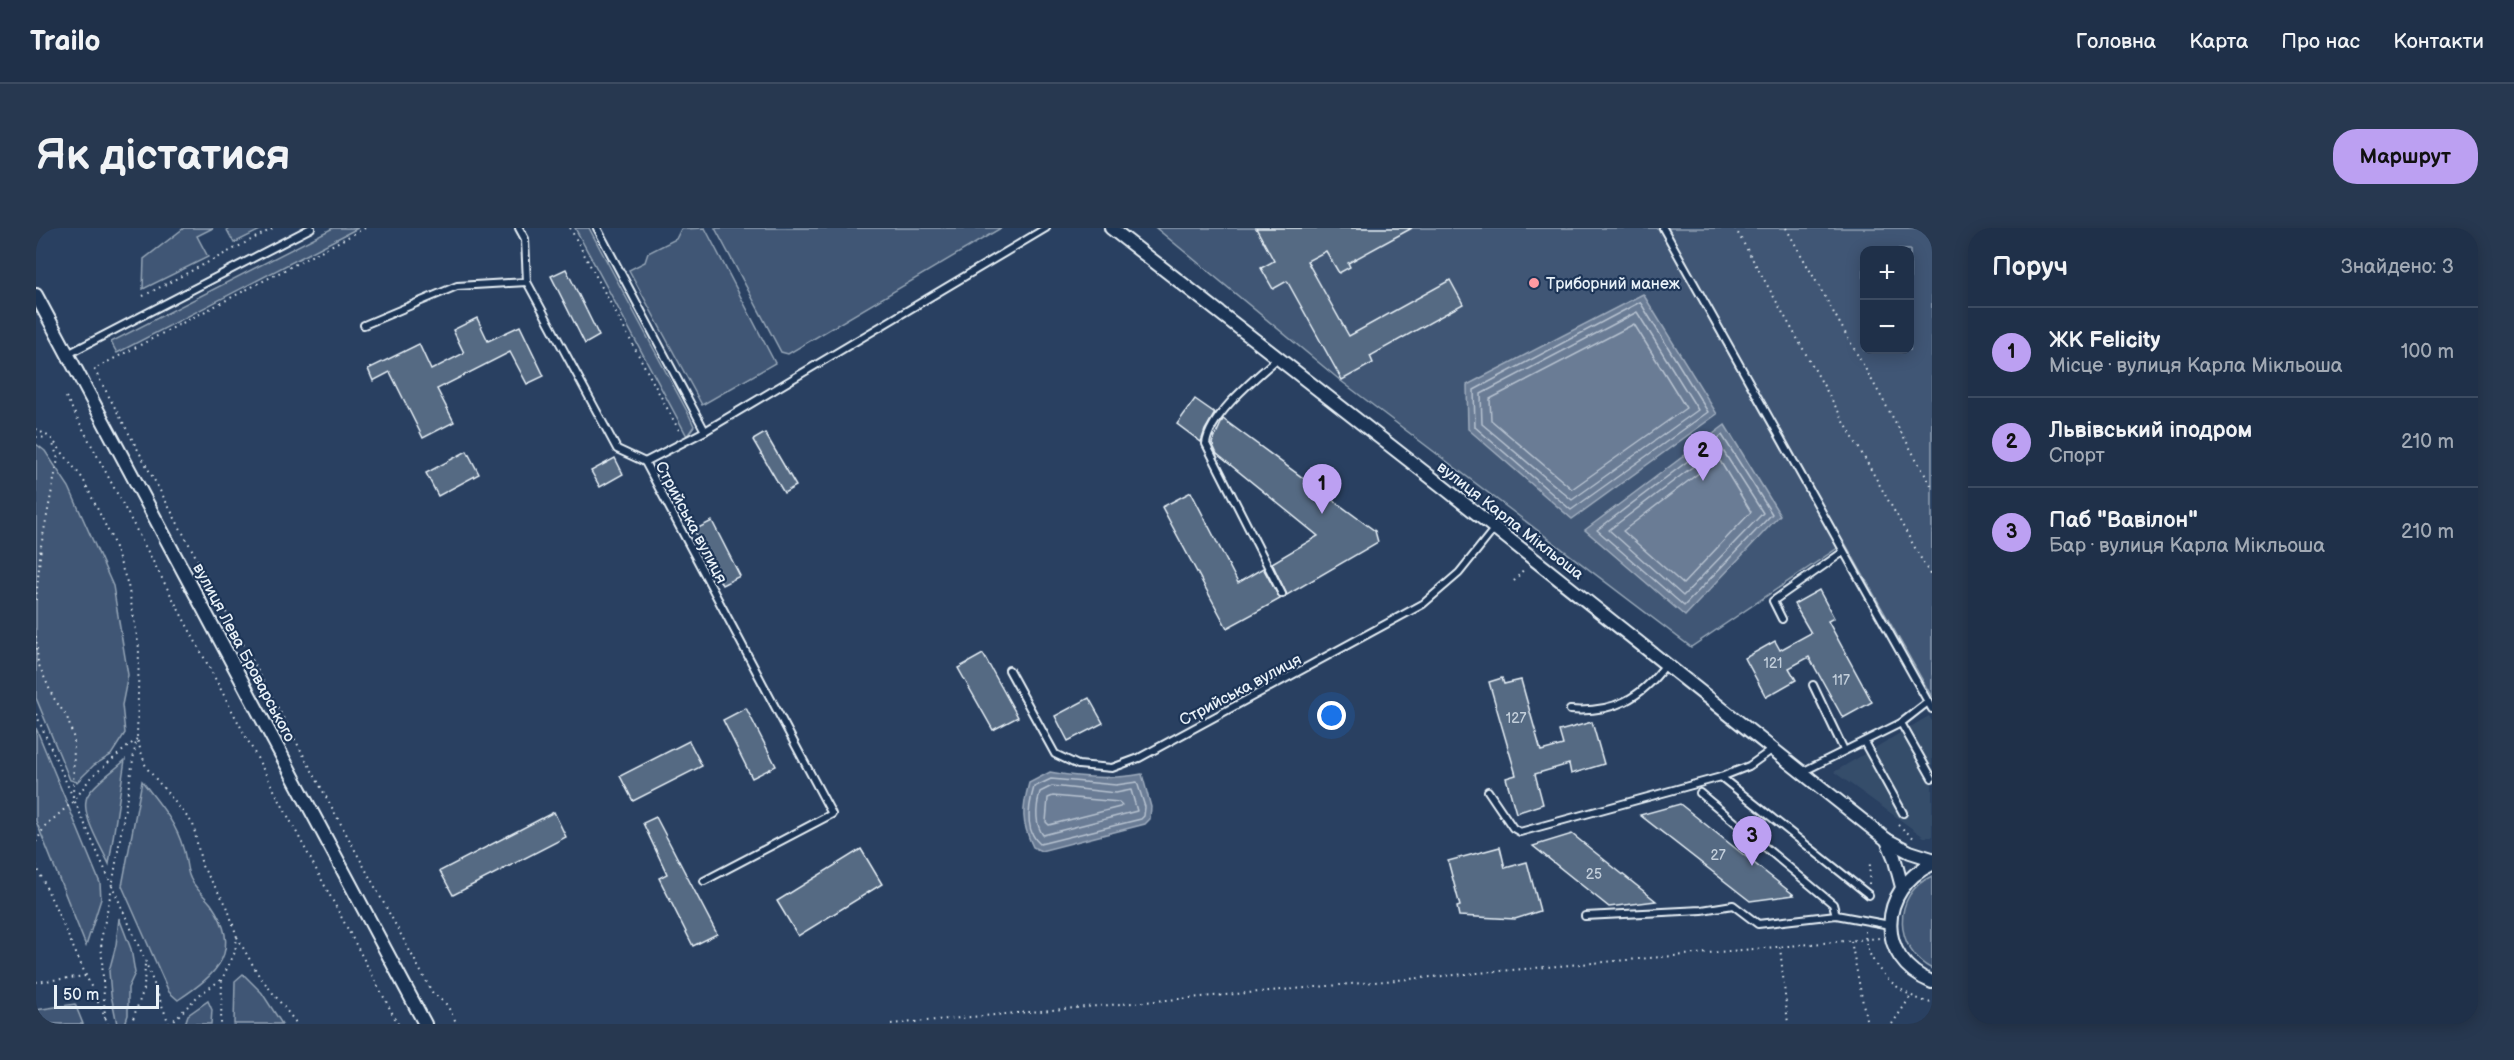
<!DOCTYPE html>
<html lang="uk">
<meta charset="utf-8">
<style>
body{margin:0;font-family:"Balsamiq Sans",sans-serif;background:#273850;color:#f1f3f6}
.controls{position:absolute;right:18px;top:18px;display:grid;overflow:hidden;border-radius:12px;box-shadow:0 3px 15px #0003}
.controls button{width:54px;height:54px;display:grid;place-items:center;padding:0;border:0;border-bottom:2px solid #3c4b61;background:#1f3049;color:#f1f3f6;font:30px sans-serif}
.scale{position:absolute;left:18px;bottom:15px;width:105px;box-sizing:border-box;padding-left:6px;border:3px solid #e8f1f8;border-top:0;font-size:16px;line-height:21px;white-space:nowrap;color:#e8f1f8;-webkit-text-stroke:4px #1d3557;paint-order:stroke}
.you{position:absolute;left:1296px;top:488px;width:21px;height:21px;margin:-15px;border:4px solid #fff;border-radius:50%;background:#1a73e8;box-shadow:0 0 0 9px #1a73e833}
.badge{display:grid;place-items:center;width:39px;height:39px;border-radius:50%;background:#bca0f2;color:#111;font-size:20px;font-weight:700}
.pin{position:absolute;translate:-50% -50px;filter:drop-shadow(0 2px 3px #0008)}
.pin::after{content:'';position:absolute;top:32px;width:21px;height:18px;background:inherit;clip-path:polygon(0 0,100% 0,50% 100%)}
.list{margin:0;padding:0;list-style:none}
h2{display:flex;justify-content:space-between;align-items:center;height:78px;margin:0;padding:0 24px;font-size:26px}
h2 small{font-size:20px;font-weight:400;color:#a1a9b4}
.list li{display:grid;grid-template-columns:39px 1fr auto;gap:18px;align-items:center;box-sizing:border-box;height:90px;padding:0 24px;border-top:2px solid #3c4b61}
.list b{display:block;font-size:22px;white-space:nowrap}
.list p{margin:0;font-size:20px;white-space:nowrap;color:#a1a9b4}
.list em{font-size:20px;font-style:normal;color:#a1a9b4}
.map{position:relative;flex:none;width:1896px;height:796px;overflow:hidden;border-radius:24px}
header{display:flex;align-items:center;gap:36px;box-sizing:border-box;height:84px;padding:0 30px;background:#1f3049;border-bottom:2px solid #3c4b61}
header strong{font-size:28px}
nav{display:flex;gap:33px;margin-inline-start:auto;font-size:21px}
.intro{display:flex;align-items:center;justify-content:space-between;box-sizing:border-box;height:144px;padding:0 36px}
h1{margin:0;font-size:42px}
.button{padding:15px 27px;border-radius:24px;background:#bca0f2;color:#111;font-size:21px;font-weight:700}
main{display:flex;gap:36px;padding:0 36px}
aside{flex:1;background:#1f3049;border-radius:24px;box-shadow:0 3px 15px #0003}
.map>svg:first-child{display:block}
.built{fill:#364d6b}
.green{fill:#415774;stroke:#94a4b6;stroke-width:1.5;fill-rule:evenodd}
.water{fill:#6b7c95;stroke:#9dabbd;stroke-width:1.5}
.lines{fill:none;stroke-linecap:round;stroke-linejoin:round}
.shore{stroke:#b6c2d0;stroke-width:1.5}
.building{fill:#556a83;stroke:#e8f1f8;stroke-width:1.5}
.service-casing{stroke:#e8f1f8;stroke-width:10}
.minor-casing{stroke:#e8f1f8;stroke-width:16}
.path{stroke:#e8f1f8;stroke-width:2;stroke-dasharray:1.5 4.5;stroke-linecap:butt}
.service{stroke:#1d3557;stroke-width:6}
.minor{stroke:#1d3557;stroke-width:12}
.poi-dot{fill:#ff9aa2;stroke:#1d3557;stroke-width:2}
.labels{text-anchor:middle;stroke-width:4.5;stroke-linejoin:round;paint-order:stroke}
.number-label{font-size:14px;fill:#c3cfdb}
.poi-label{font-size:16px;fill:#e8f1f8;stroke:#1d3557;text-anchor:start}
.street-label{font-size:16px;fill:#e8f1f8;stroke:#1d3557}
</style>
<header>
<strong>Trailo</strong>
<nav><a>Головна</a><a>Карта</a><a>Про нас</a><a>Контакти</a></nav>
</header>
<div class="intro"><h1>Як дістатися</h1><a class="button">Маршрут</a></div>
<main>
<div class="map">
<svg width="1896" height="796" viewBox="0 0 1896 796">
<rect width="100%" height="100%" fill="#294061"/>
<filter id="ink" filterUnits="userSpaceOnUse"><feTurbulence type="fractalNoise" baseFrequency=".0167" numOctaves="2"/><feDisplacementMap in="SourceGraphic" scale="12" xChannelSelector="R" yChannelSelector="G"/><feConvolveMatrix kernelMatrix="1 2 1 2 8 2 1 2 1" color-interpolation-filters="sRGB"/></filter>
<g filter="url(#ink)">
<polygon class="built" points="1893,488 1896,493 1896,609 1888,609 1798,544"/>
<g class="green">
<polygon points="148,0 177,0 161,8 172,29 107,61 108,31"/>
<polygon points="190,0 228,0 198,15"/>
<polygon points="297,0 322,0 81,125 75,114"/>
<polygon points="539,0 553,0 653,187 658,198 651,208"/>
<polygon points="669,0 739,135 666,177 593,42 609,34 612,25 640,11 645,1"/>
<polygon points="679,0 965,0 752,126 745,124"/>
<path d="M1120,0h776v469l-87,-154 -154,104 -350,-266zM1828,22h46v100h-46z"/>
<polygon points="0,216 9,223 33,259 77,358 92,447 86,477 89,505 75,527 58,537 41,554 34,552 0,470"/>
<polygon points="0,500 64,655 65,671 50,718 0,593"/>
<path d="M89,532l-16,104c-7,-16 -31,-53 -21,-69 7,-13 26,-24 37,-35z"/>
<path d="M106,553c16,21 34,41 41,67 3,9 3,18 6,27 3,11 15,20 22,29 33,47 6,70 -33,96l-9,-8 -47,-106z"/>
<path d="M1896,648v93c-38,-19 -41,-75 0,-93z"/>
<polygon points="83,690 95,721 99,745 92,760 92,787 89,796 81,796 75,767 73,743 80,717"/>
<polygon points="207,746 226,765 246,796 198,796 199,753"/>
<polygon points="172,773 176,782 175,796 149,796 152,787"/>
<polygon points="39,776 47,796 0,796 0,782"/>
</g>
<g class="water">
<polygon points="1607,66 1681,186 1536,291 1432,201 1431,157"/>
<polygon points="1689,197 1744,287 1649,388 1549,302"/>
<path d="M1014,544c31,6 60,8 92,2l9,33 -1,12 -5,5 -104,27 -8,-4c-12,-25 -11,-38 -4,-64z"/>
</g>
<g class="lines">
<g class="shore">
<polygon points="1604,74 1672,184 1535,282 1439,199 1438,162"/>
<polygon points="1601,84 1662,182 1536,272 1446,196 1445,166"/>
<polygon points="1598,96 1650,180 1536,261 1455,192 1454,171"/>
<polygon points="1686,207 1736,286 1648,378 1561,302"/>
<polygon points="1684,218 1727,285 1647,368 1573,302"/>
<polygon points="1681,231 1684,233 1715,284 1647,356 1587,303"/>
<path d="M1015,551l65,6 21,-3 8,25 -1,9 -3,3 -101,25c-16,-13 -11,-40 -6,-57z"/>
<path d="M1016,558l64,7 15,-3 6,21 -94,24c-9,-12 -7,-28 -3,-43z"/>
<polygon points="1017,568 1083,574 1086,577 1084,579 1013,597 1010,594 1012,570"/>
</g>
</g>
<g class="building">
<polygon points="1220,0 1376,0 1312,35 1314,39 1303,45 1290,23 1271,33 1313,108 1414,52 1427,76 1334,128 1337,135 1306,152 1251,53 1237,61 1225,40 1238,33"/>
<polygon points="530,41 563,108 549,116 515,48"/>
<polygon points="441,90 452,113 484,98 508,148 491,156 474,124 401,161 418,194 387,210 354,144 337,153 332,141 383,116 395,142 428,125 417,102"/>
<polygon points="1159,171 1179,185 1169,202 1165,214 1141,196"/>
<polygon points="1187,191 1339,303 1342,314 1251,367 1236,335 1282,308 1181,226 1176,215"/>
<polygon points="729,205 760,258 748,265 717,212"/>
<polygon points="431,223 443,246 402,268 390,245"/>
<polygon points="579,230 587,246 564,259 555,243"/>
<polygon points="1155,264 1202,355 1227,340 1244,371 1191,400 1126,279"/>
<polygon points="676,293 704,348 686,357 658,302"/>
<polygon points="1783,362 1798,390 1792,393 1836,474 1807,490 1773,429 1753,440 1760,452 1730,469 1709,430 1739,413 1744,422 1775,405 1758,376"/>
<polygon points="947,426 982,489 957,502 922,440"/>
<polygon points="1466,450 1468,456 1485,452 1505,523 1527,517 1523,503 1556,494 1568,536 1535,546 1533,536 1499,546 1507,576 1480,585 1470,550 1480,547 1453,454"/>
<polygon points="1053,470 1067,495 1032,513 1019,488"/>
<polygon points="710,480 740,538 716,550 687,492"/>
<polygon points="653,513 666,538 597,573 584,548"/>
<polygon points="1644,576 1758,667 1714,673 1604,587"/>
<polygon points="518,584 530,609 417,667 404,643"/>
<polygon points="620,589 681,706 657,718 623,650 631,646 607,595"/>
<polygon points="1536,606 1620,673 1573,679 1497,618"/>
<polygon points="1464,619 1469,640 1491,634 1504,683 1479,691 1423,688 1421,679 1424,678 1412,633"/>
<polygon points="825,621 846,656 762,708 741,673"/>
</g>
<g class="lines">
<g class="service-casing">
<g id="service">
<polyline points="483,0 489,11 491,54 581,221 609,234"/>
<polyline points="561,0 669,203"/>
<polyline points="1627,0 1896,481"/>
<polyline points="328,97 421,58 491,54"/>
<polyline points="32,126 275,0"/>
<path d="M1242,130c-22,20 -68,56 -72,86l76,150"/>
<polyline points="1746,391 1737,373 1807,324"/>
<polyline points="973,442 1019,526 1042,537 1076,540 1103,530 1387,376 1423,345 1459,300"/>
<polyline points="1777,457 1808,522"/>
<path d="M1534,482c43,3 71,-11 96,-46"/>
<polyline points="1865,495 1896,550"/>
<polyline points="1828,514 1867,585"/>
<polyline points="1766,544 1865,495 1892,474"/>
<polyline points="1685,549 1833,667"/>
<polyline points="1452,563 1477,600 1484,604 1685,549 1713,538 1737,521"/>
<polyline points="1664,565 1797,676 1800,687"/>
<polyline points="668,653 796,586 609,234 669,203 1010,0"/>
<polyline points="1549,688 1666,682 1697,677 1722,696 1800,687 1854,697"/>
</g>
</g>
<g class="minor-casing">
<g id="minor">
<polyline points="1075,0 1406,258 1851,612 1874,624 1896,631"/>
<polyline points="0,67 389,796"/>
<polyline points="1851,612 1858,629 1866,659"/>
<path d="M1896,636c-54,25 -57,95 0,118"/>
</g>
</g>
<g class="path">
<polyline points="329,0 58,141 396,764 411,777 421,796"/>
<polyline points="534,0 645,206"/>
<polyline points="1699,0 1896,350"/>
<polyline points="1750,0 1896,259"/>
<polyline points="107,68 238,0"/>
<polyline points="30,169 362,796"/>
<polyline points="0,201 15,210 47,251 76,311 92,357 103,420 101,511 110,539 157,596 166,638 191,678 201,709 199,724 186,751 185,796"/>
<polyline points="0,209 12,210"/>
<polyline points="1478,353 1489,340"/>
<polyline points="0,372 5,318 22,231 16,213"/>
<polyline points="0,408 2,435 17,469 31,489 38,511 37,571"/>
<polyline points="0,486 109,732 133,796"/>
<polyline points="1862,597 1879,611"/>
<polyline points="0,614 9,598 38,573 55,549 101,511"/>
<polyline points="0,637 72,796"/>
<polyline points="1833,656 1834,634"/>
<path d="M1829,703c-1,34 36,66 67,72"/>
<polyline points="201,709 222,746 261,796"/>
<polyline points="1815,713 1831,796"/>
<polyline points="1744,719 1752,796"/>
<polyline points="0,754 50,748"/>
<polyline points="69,790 65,712 76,659 100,514"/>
<polyline points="95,796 108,761 109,735"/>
<polyline points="134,796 163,767 186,751"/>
<polyline points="855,796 1844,710"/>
<polyline points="1856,796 1875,768"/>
</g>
<use href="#service" class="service"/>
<use href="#minor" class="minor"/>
</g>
</g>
<circle class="poi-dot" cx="1498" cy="55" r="6"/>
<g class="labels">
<g class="number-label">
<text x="1737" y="440">121</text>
<text x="1805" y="457">117</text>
<text x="1480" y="495">127</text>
<text x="1682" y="632">27</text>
<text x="1558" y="651">25</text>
</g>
<g class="poi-label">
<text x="1510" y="61">Триборний манеж</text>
</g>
<g class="street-label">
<text transform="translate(1475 292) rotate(38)" y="6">вулиця Карла Мікльоша</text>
<text transform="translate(656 294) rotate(62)" y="6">Стрийська вулиця</text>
<text transform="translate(209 424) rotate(62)" y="6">вулиця Лева Броварського</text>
<text transform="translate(1204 461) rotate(-28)" y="6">Стрийська вулиця</text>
</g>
</g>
</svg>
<div class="controls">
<button>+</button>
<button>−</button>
</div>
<div class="scale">50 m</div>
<div class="you"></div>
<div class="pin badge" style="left:1286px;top:286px">1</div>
<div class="pin badge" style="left:1667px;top:253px">2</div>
<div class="pin badge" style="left:1716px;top:638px">3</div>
</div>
<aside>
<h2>Поруч<small>Знайдено: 3</small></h2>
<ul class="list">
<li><span class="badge">1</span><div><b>ЖК Felicity</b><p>Місце · вулиця Карла Мікльоша</p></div><em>100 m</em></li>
<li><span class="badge">2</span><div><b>Львівський іподром</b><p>Спорт</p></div><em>210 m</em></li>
<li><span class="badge">3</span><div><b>Паб &quot;Вавілон&quot;</b><p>Бар · вулиця Карла Мікльоша</p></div><em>210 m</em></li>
</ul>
</aside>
</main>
